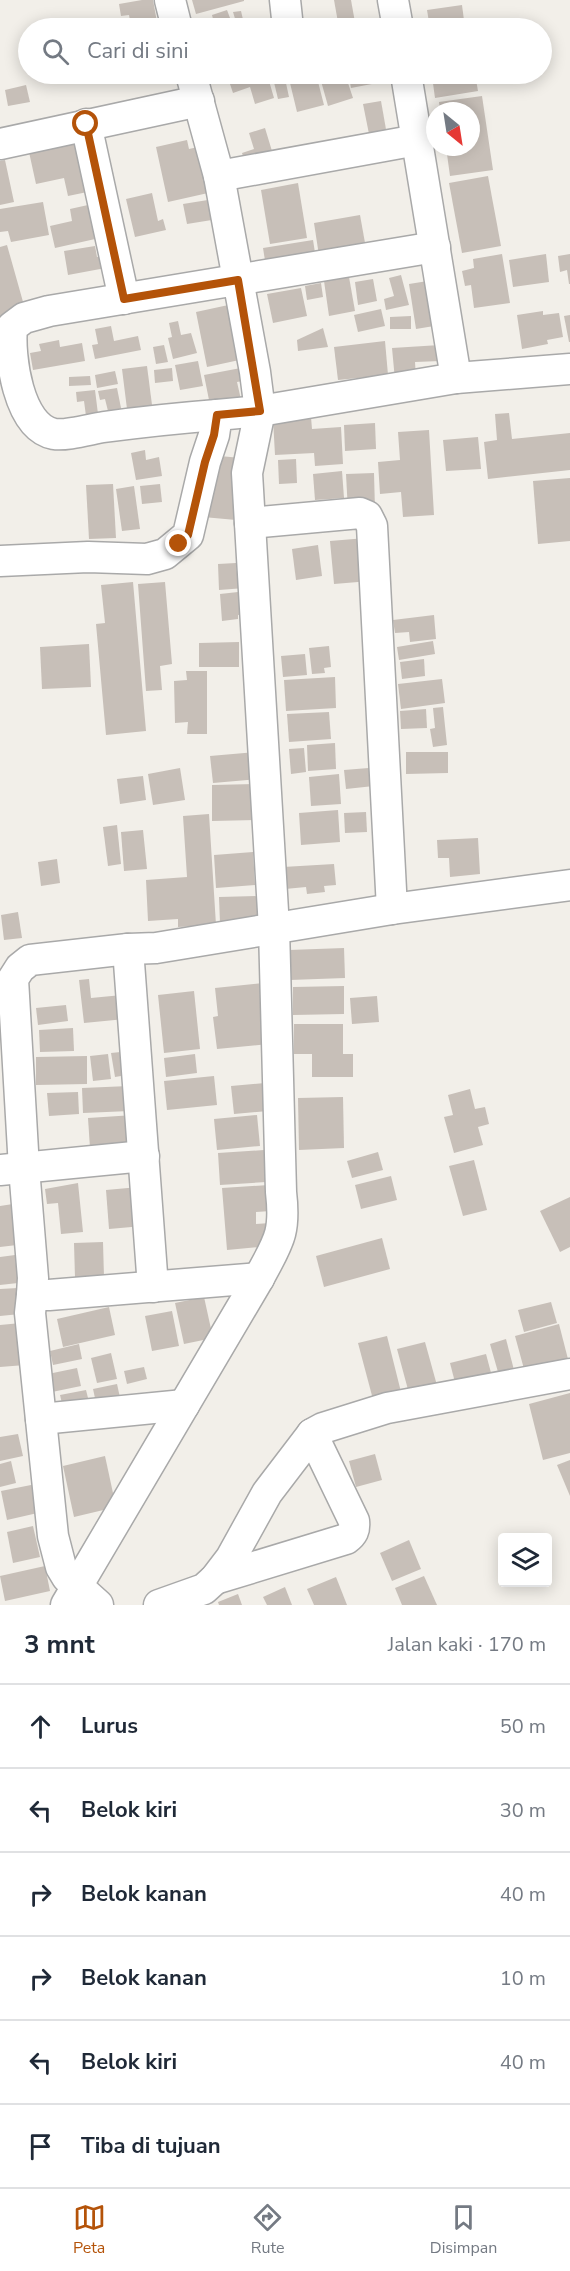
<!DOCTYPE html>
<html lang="id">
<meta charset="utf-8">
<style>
body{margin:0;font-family:"Nunito Sans",sans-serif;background:#f6f6f7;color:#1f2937}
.controls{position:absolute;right:18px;bottom:18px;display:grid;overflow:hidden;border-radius:6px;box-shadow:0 3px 15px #0003}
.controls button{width:54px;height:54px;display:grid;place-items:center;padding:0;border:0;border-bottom:2px solid #e0e1e3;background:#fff;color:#1f2937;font:30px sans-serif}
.compass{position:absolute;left:426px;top:102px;width:54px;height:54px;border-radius:50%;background:#fff;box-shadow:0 3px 15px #0003;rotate:150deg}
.stop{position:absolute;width:18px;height:18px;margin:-14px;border:4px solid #b45309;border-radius:50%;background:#fff}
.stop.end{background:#b45309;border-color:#fff;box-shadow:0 2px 6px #0008}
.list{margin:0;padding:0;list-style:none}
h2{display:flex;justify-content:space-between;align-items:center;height:78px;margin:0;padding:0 24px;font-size:26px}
h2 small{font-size:20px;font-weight:400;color:#747a83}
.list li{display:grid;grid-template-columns:39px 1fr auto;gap:18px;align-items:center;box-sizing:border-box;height:84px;padding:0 24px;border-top:2px solid #e0e1e3}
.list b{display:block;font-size:22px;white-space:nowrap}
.list em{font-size:20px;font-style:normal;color:#747a83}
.icon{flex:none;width:33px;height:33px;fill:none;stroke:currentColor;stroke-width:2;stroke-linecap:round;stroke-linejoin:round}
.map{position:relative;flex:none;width:570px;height:1605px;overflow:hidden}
.search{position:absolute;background:#fff;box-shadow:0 3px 15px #0003;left:18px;right:18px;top:18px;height:66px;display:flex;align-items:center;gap:15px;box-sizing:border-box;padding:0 21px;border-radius:33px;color:#747a83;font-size:22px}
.sheet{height:582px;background:#fff}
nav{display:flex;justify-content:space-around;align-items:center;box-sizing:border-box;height:84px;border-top:2px solid #e0e1e3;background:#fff;font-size:16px;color:#747a83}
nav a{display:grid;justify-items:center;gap:3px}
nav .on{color:#b45309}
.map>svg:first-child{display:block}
.building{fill:#c7bfb8}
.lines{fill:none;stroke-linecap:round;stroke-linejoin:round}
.minor-casing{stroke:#a9a9a9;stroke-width:33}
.minor{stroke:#fff;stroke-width:30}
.route{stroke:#b45309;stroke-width:8}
</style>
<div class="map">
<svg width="570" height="1605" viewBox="0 0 570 1605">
<rect width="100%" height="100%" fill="#f2efe9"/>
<g class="building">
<polygon points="142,0 153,0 157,22 131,26 129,15 121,16 119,4"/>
<polygon points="192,0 244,0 244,1 196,14"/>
<polygon points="334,0 351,0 356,28 339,28"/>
<polygon points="462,5 465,28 430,28 427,10"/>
<polygon points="227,10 230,18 214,23 212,15"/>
<polygon points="241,11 245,28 215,28 215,26 236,22 233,12"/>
<polygon points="109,74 133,74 134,78 111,84"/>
<polygon points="257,74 267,74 274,98 255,104 250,87 233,93 229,81"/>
<polygon points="272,74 284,74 289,97 278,99"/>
<polygon points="304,74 316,74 324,105 297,112 290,83 305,79"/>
<polygon points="319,74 345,74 353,98 328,106"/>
<polygon points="359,74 375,74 377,83 351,88 349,77"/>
<polygon points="451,74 475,74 478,91 435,98 432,76"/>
<polygon points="26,85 30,102 8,106 5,90"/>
<polygon points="482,96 493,170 450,176 446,147 471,147 471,111 440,111 439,102"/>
<polygon points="381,101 387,135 370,139 363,104"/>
<polygon points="265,128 275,161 247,169 242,153 254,149 249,133"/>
<polygon points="187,140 189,149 207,145 217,191 168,202 156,147"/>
<polygon points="86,141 97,190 68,196 64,178 36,184 29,152"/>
<polygon points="5,160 14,202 0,205 0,161"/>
<polygon points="488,176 501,246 462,253 449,183"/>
<polygon points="298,183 307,238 270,244 261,190"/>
<polygon points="152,193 158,221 163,219 166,230 135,237 126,199"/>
<polygon points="214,199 218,219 187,224 183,204"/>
<polygon points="43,202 49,235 11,242 8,231 0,232 0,209"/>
<polygon points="97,203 104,237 55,248 50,226 72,221 70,209"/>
<polygon points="360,215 367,254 320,262 314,223"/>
<polygon points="313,240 317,265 267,273 263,248"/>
<polygon points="7,245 27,316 0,324 0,247"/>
<polygon points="95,246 97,257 109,255 111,267 68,275 64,251"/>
<polygon points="502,254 510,303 474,308 471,285 465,286 462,271 474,268 473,259"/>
<polygon points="546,254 549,282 513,287 509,260"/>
<polygon points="570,254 570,284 569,284 567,270 560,272 558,256"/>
<polygon points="401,275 409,305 386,310 384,299 394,296 389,278"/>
<polygon points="349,277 355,311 329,316 324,281"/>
<polygon points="373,279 377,301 358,305 355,282"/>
<polygon points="434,280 440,325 416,329 409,284"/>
<polygon points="321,283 323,297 307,300 305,286"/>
<polygon points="301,288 307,316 273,323 267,294"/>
<polygon points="233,304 244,359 207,367 196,312"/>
<polygon points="381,309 385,326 358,332 354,315"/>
<polygon points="543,311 543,315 559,313 563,337 547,340 548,344 522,349 517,315"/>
<polygon points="570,315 570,342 569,342 564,316"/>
<polygon points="411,316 411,329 390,329 390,317"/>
<polygon points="178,321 181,335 191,333 197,353 173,359 168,338 172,337 169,323"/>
<polygon points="111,326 114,341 138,336 141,350 95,359 92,345 98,344 95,329"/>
<polygon points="323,328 328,347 298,351 297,340"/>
<polygon points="59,340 60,347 82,343 85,361 33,370 30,353 41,351 39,344"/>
<polygon points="385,341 388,375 338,380 334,347"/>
<polygon points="164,345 168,362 156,364 153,347"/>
<polygon points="440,345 441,361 415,362 416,378 395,380 392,348"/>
<polygon points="198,361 203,386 180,390 175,365"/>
<polygon points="147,366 152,405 127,409 122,369"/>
<polygon points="246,367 248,380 237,382 242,404 211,410 204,375"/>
<polygon points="172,368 173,381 155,383 154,370"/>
<polygon points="115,371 118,384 97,388 95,375"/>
<polygon points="90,376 91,385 69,386 69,377"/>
<polygon points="117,388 122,413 109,415 105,399 100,400 98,391"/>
<polygon points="95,390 98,414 86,416 84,401 77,402 76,392"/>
<polygon points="509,413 512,439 570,433 570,470 488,479 484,442 497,440 495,414"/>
<polygon points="311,417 312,429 341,427 343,464 315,466 314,453 275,455 273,419"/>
<polygon points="375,423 376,449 345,451 344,425"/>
<polygon points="429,430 434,515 403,517 401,492 380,494 378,462 400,460 398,432"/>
<polygon points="478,437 481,469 446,471 443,440"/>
<polygon points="145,450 146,460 159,457 162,476 136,480 131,453"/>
<polygon points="209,455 241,458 236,520 203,517"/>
<polygon points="296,459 297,483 279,484 278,460"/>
<polygon points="342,471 344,498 315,500 313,474"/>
<polygon points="374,473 375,510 348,511 346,474"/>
<polygon points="570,478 570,541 538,544 533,481"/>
<polygon points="113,484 116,538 89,539 86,485"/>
<polygon points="160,484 162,502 142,504 140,486"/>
<polygon points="134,486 140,529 122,531 116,489"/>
<polygon points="366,538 370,581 334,584 330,541"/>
<polygon points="318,545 322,576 296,580 292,549"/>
<polygon points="236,563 237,573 245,573 245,588 219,590 218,564"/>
<polygon points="133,582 146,731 106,735 96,624 105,623 101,585"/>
<polygon points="165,582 172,664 160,666 162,690 146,691 138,584"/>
<polygon points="247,591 249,614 238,615 238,619 222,621 220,594"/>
<polygon points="434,615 436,639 410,642 409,632 395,633 393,620"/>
<polygon points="433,641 435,654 399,660 397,647"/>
<polygon points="239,642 239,667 199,667 199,643"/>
<polygon points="89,644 91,687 42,689 40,647"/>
<polygon points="329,646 331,667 324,668 325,673 312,674 309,648"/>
<polygon points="305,654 307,675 283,677 281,656"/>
<polygon points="424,659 425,676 402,679 400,662"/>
<polygon points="186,671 207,671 207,734 187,734 188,722 175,723 174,681 187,680"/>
<polygon points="335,677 336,708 286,711 284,680"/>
<polygon points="442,679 445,703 401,709 398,684"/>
<polygon points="443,707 447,745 433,747 430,729 435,728 433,708"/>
<polygon points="426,709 427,728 401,729 400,711"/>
<polygon points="329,712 331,739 289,742 287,714"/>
<polygon points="335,743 336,769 308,771 307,745"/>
<polygon points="304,748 306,772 291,774 289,749"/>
<polygon points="256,752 258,779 213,783 210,756"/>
<polygon points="406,752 448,752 448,773 406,774"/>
<polygon points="381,767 383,785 346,789 344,770"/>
<polygon points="180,768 185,800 153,805 148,774"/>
<polygon points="339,774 341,804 311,806 309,777"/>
<polygon points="143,776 146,800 120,804 117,779"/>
<polygon points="255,784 257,820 212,821 212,785"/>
<polygon points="338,810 340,842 301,845 299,813"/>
<polygon points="366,812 367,832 345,833 344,813"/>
<polygon points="209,814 216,925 178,927 178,919 148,921 146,880 187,877 183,816"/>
<polygon points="117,825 121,864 108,866 103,827"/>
<polygon points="143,830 147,869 124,871 121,832"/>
<polygon points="478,838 480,874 450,877 449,858 438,858 437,840"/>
<polygon points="253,852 255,885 216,888 214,855"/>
<polygon points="57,859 60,883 41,886 38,862"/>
<polygon points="334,864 336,885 324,886 325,892 307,894 306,887 285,889 283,867"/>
<polygon points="261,896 260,920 220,923 219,897"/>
<polygon points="18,912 22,938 4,940 1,915"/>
<polygon points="344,948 345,978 290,980 289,950"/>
<polygon points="89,979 91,998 122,995 125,1019 84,1023 79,980"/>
<polygon points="263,983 269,1044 217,1049 213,1017 218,1016 215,988"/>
<polygon points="344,986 344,1014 293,1015 293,987"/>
<polygon points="194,991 200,1049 164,1053 158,995"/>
<polygon points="377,996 379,1022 352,1024 350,998"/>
<polygon points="66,1005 68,1021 38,1025 36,1008"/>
<polygon points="294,1024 343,1024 343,1054 353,1054 353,1077 312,1077 312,1054 294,1054"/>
<polygon points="73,1028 74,1051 40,1052 39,1030"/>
<polygon points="130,1051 133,1074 115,1077 111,1053"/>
<polygon points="108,1054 111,1079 93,1081 90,1056"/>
<polygon points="195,1054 197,1073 166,1077 164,1058"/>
<polygon points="87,1056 87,1084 36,1085 36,1057"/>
<polygon points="214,1076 217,1105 167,1110 164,1081"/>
<polygon points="265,1083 268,1111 234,1114 231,1086"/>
<polygon points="129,1086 130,1111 83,1113 82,1088"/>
<polygon points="470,1089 475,1109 485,1107 489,1124 478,1127 483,1145 454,1153 444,1117 453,1115 448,1095"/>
<polygon points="78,1092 79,1114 49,1116 47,1093"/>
<polygon points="343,1097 344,1148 299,1150 298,1098"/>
<polygon points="134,1115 136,1145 90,1148 88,1118"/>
<polygon points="257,1115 260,1146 217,1150 214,1119"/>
<polygon points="264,1150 266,1182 220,1185 218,1153"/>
<polygon points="378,1152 383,1170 352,1178 347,1161"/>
<polygon points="474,1160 487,1210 463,1216 449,1166"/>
<polygon points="391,1176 397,1200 361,1209 355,1185"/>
<polygon points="78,1183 83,1232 61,1234 58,1203 47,1204 45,1189"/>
<polygon points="269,1185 271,1211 256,1212 256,1224 270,1223 271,1246 227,1250 222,1188"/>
<polygon points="139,1187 143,1226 109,1229 106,1190"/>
<polygon points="570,1197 570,1247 560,1252 540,1211"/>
<polygon points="13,1204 17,1245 0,1247 0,1206"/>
<polygon points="382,1238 390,1269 324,1287 316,1256"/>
<polygon points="103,1242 104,1277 75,1278 74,1243"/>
<polygon points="15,1255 18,1283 0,1285 0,1257"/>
<polygon points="18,1288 20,1314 0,1316 0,1289"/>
<polygon points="204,1297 213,1338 184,1344 175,1303"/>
<polygon points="551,1302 557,1323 524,1332 518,1310"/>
<polygon points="109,1307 115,1335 63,1347 57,1319"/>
<polygon points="172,1311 179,1346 152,1351 145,1316"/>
<polygon points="21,1323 25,1365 0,1367 0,1325"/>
<polygon points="559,1324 570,1367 527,1380 515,1336"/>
<polygon points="387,1336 403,1400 375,1407 358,1343"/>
<polygon points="506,1339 515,1374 500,1379 490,1344"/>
<polygon points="425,1342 438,1389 410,1397 397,1349"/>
<polygon points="79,1344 82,1359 53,1365 50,1351"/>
<polygon points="111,1353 117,1379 97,1383 91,1358"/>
<polygon points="486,1354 494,1384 458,1394 450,1363"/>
<polygon points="144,1367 147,1379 127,1384 124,1371"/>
<polygon points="77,1368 81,1386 52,1392 48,1374"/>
<polygon points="117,1384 121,1402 97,1407 93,1389"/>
<polygon points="86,1390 90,1406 64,1412 60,1395"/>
<polygon points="570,1393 570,1453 543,1460 529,1404"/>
<polygon points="18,1434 23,1456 0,1461 0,1437"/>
<polygon points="375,1454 382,1480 356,1487 349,1461"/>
<polygon points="105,1456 116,1507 74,1517 63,1466"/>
<polygon points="570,1460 570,1496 557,1465"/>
<polygon points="11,1461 16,1483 0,1487 0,1464"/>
<polygon points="36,1484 42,1512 7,1520 1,1491"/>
<polygon points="33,1526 40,1557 13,1563 7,1532"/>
<polygon points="409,1540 421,1569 392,1581 380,1553"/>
<polygon points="45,1566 50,1591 5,1601 0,1576"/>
<polygon points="424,1576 437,1605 402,1605 395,1588"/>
<polygon points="336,1577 347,1605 314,1605 307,1589"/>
<polygon points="285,1587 292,1605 267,1605 263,1597"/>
<polygon points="238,1594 242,1605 219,1605 218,1602"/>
</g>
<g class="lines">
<g class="minor-casing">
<g id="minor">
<polyline points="170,0 177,28"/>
<polyline points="285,0 288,28"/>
<polyline points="393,0 398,28"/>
<polyline points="406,74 456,378"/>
<polyline points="86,124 124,299"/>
<polyline points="0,144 199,101"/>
<polyline points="219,176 417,140"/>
<path d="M217,415c-38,3 -76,7 -113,12 -13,2 -38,9 -50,7 -36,-7 -45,-78 -42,-107l12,-9 25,-7 386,-64"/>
<polyline points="250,523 360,513 367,516 372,526 392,909"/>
<polyline points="0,561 88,557 147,559 165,554 188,535 205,462 214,435 217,415 260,411 456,378 570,369"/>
<polyline points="128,949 153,1287"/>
<polyline points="0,1170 144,1156"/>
<polyline points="259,1278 49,1295 32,1295 33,1278 24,1168 13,979 20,968 30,960 128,949 156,948 392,909 570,885"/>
<polyline points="32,1295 30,1313 53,1536 61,1567 67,1577 98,1605"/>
<polyline points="41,1419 184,1405"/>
<path d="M215,1579l131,-40c7,-5 9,-9 8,-18l-42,-87"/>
<path d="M66,1605l193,-327c19,-36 27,-44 22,-86l-7,-264 -27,-455 13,-62 -5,-39 -36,-196 -28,-102"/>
<polyline points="159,1605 204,1589 215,1579 231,1558 267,1493 312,1434 323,1428 387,1408 570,1374"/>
</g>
</g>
<use href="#minor" class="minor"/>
</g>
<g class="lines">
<polyline class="route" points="86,124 124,299 238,280 260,411 217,415 214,435 205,462 188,535 179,544"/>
</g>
</svg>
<div class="controls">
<button><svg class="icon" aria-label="layers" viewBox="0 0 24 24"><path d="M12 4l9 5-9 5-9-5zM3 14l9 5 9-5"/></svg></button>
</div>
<svg class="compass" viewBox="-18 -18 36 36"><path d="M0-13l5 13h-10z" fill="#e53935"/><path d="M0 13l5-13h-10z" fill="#747a83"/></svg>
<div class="stop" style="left:86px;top:124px"></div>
<div class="stop end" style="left:179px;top:544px"></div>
<div class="search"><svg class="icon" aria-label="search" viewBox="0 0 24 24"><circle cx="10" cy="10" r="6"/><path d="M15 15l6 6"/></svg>Cari di sini</div>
</div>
<section class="sheet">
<h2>3 mnt<small>Jalan kaki · 170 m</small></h2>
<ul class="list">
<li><svg class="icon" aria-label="ahead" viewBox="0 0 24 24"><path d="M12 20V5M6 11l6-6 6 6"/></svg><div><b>Lurus</b></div><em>50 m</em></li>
<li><svg class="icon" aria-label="left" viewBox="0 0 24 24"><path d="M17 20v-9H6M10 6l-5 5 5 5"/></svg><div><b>Belok kiri</b></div><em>30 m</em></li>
<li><svg class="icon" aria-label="right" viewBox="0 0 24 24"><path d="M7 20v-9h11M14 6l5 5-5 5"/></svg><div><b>Belok kanan</b></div><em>40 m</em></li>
<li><svg class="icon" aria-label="right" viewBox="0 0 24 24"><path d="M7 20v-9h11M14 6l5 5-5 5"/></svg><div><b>Belok kanan</b></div><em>10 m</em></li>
<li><svg class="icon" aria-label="left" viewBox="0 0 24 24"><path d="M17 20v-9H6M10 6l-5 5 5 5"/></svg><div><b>Belok kiri</b></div><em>40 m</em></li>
<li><svg class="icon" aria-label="arrive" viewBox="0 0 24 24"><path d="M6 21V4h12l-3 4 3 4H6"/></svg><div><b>Tiba di tujuan</b></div></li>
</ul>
</section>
<nav>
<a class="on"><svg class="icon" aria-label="map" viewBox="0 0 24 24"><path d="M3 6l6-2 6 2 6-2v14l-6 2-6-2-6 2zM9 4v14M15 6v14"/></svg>Peta</a>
<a><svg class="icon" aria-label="directions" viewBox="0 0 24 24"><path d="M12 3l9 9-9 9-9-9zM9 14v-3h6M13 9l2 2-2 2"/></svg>Rute</a>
<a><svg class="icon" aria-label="saved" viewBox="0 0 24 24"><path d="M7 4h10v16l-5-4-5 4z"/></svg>Disimpan</a>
</nav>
